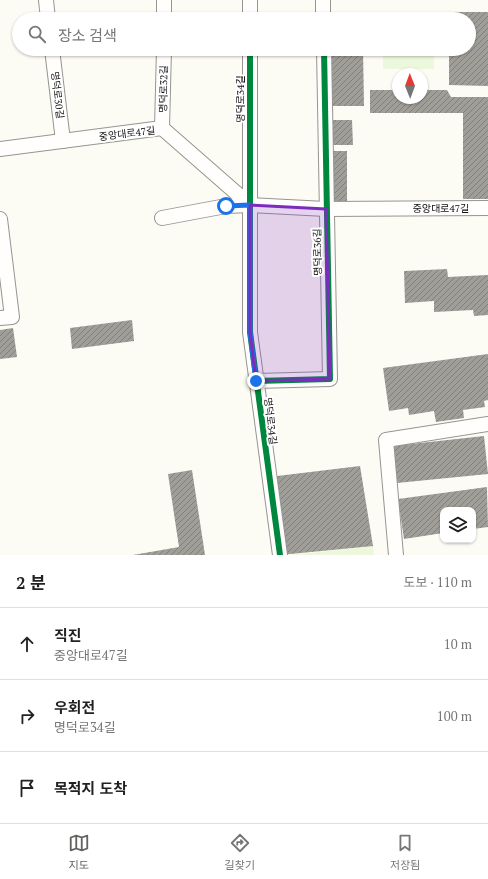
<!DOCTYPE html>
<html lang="ko">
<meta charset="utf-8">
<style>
body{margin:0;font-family:"PT Serif","Noto Sans KR",serif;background:#f2f2f2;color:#222}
.controls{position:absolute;right:12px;bottom:12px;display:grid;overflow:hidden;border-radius:8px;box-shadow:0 1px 3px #0004}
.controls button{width:36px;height:36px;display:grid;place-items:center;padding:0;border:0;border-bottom:1px solid #e0e0e0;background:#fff;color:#222;font:20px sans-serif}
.compass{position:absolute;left:392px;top:68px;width:36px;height:36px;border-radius:50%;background:#fff;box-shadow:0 1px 3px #0004;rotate:359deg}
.stop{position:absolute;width:12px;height:12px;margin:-9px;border:3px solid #1a73e8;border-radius:50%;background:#fff}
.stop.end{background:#1a73e8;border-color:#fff;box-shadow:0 1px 4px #0008}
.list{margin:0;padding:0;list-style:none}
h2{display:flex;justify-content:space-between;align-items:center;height:52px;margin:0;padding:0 16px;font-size:17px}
h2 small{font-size:13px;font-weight:400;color:#767676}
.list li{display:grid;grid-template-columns:26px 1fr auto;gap:12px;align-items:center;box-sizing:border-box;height:72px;padding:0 16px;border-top:1px solid #e0e0e0}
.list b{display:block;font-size:15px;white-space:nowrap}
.list p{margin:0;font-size:13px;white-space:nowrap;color:#767676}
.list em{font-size:13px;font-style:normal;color:#767676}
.icon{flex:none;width:22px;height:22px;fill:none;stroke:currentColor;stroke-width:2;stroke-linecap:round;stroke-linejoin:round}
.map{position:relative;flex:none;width:488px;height:555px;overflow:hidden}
.search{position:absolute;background:#fff;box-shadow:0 1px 3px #0004;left:12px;right:12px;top:12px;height:44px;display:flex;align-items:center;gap:10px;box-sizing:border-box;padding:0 14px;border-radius:22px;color:#767676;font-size:15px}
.sheet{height:268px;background:#fff}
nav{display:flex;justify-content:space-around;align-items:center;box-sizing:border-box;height:56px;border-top:1px solid #e0e0e0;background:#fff;font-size:11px;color:#767676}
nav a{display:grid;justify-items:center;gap:2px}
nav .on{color:#62625f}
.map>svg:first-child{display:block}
.pitch{fill:#edf7dc}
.building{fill:url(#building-hatch)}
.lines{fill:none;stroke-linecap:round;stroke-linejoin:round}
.minor-casing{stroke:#969592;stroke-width:16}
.minor{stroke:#fffefd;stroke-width:14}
.cycleway-casing{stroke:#fff;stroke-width:8}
.cycleway{stroke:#00873e;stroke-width:6}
.route{stroke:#1a73e8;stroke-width:5}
.marked{fill:#7b2cbf;fill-opacity:0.2;stroke:#7b2cbf;stroke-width:3;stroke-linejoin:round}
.labels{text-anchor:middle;stroke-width:4;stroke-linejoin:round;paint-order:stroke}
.street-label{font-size:10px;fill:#0f0f0f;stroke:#fff}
</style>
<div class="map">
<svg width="488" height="555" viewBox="0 0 488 555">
<defs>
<pattern id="building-hatch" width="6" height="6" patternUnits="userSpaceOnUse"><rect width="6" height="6" fill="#a09e99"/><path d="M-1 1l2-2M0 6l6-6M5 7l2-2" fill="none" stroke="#817f7b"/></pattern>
</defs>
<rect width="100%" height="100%" fill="#fcfbf4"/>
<g class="pitch">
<rect x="383" y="49" width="51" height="20"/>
<polygon points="373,546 374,555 290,555"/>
</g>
<g class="building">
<polygon points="449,12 488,12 488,86 449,85 449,49 469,49 469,19 449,19"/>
<polygon points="330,49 363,49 364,106 330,106"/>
<polygon points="370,90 398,90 398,98 422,98 422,90 447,90 451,97 488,97 488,199 463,199 463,113 370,113"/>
<polygon points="331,120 352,120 353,145 331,145"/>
<rect x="330" y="151" width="17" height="54"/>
<polygon points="447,269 448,277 488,275 488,315 474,316 473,310 434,312 434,301 405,303 404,271"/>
<polygon points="132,320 134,341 72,349 70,328"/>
<polygon points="13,328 17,357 0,359 0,330"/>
<polygon points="488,354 488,400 484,401 485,407 463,410 464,418 436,422 434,411 409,415 408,408 389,411 383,368"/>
<polygon points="484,436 488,474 397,483 393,446"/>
<polygon points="360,466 373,546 280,555 269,477"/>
<polygon points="192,470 205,555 133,555 179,547 168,474"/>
<polygon points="487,487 488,527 473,529 473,510 443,510 443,533 404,539 398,499"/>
</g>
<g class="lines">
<g class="minor-casing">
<g id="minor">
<polyline points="46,0 48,19"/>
<polyline points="250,0 250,19"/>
<polyline points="323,0 323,19"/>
<polyline points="164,19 164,0"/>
<polyline points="52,49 63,141"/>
<polyline points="250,49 250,332 280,555"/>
<polyline points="162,128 164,49"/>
<polyline points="0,149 162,128 250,205"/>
<polyline points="162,218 226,206 250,205 326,209 488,208"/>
<polyline points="0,219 12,317 0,318"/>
<polyline points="256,381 330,379 324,49"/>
<polyline points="396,555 386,440 488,424"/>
</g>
</g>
<use href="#minor" class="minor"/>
<g class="cycleway-casing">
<g id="cycleway">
<polyline points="250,49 250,332 280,555"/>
<polyline points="256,381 330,379 324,49"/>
</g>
</g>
<use href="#cycleway" class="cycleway"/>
</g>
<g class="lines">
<polyline class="route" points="226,206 250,205 250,332 256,381"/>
</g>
<path class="marked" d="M250,205l76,4 4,170 -74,2 -6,-49z"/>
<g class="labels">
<g class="street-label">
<text transform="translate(163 89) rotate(-89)" y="4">명덕로32길</text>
<text transform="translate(58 95) rotate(83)" y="4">명덕로30길</text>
<text transform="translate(240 99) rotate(-90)" y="4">명덕로34길</text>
<text transform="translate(127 133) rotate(-7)" y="4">중앙대로47길</text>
<text x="441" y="212">중앙대로47길</text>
<text transform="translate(317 252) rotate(-91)" y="4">명덕로36길</text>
<text transform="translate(271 421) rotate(83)" y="4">명덕로34길</text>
</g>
</g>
</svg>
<div class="controls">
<button><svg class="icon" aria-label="layers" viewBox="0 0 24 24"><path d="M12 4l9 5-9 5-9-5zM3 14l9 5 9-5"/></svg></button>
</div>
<svg class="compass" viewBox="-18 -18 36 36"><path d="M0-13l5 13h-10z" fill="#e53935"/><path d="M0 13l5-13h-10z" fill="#767676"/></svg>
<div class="stop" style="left:226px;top:206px"></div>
<div class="stop end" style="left:256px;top:381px"></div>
<div class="search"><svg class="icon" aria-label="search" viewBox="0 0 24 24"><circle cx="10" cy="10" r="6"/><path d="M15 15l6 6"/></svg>장소 검색</div>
</div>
<section class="sheet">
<h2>2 분<small>도보 · 110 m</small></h2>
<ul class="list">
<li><svg class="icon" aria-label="ahead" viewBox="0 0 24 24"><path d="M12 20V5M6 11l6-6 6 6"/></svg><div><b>직진</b><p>중앙대로47길</p></div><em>10 m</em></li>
<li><svg class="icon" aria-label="right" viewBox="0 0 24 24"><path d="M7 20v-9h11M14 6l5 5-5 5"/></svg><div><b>우회전</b><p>명덕로34길</p></div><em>100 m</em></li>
<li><svg class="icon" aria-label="arrive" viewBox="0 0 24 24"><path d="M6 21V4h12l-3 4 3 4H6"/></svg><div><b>목적지 도착</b></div></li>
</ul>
</section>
<nav>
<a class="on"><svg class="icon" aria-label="map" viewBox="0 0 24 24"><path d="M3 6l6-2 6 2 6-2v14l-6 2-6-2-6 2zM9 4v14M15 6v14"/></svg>지도</a>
<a><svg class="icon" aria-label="directions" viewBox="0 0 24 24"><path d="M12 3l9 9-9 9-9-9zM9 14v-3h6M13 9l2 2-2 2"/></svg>길찾기</a>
<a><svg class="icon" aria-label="saved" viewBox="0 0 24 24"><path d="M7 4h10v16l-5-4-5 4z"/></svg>저장됨</a>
</nav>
